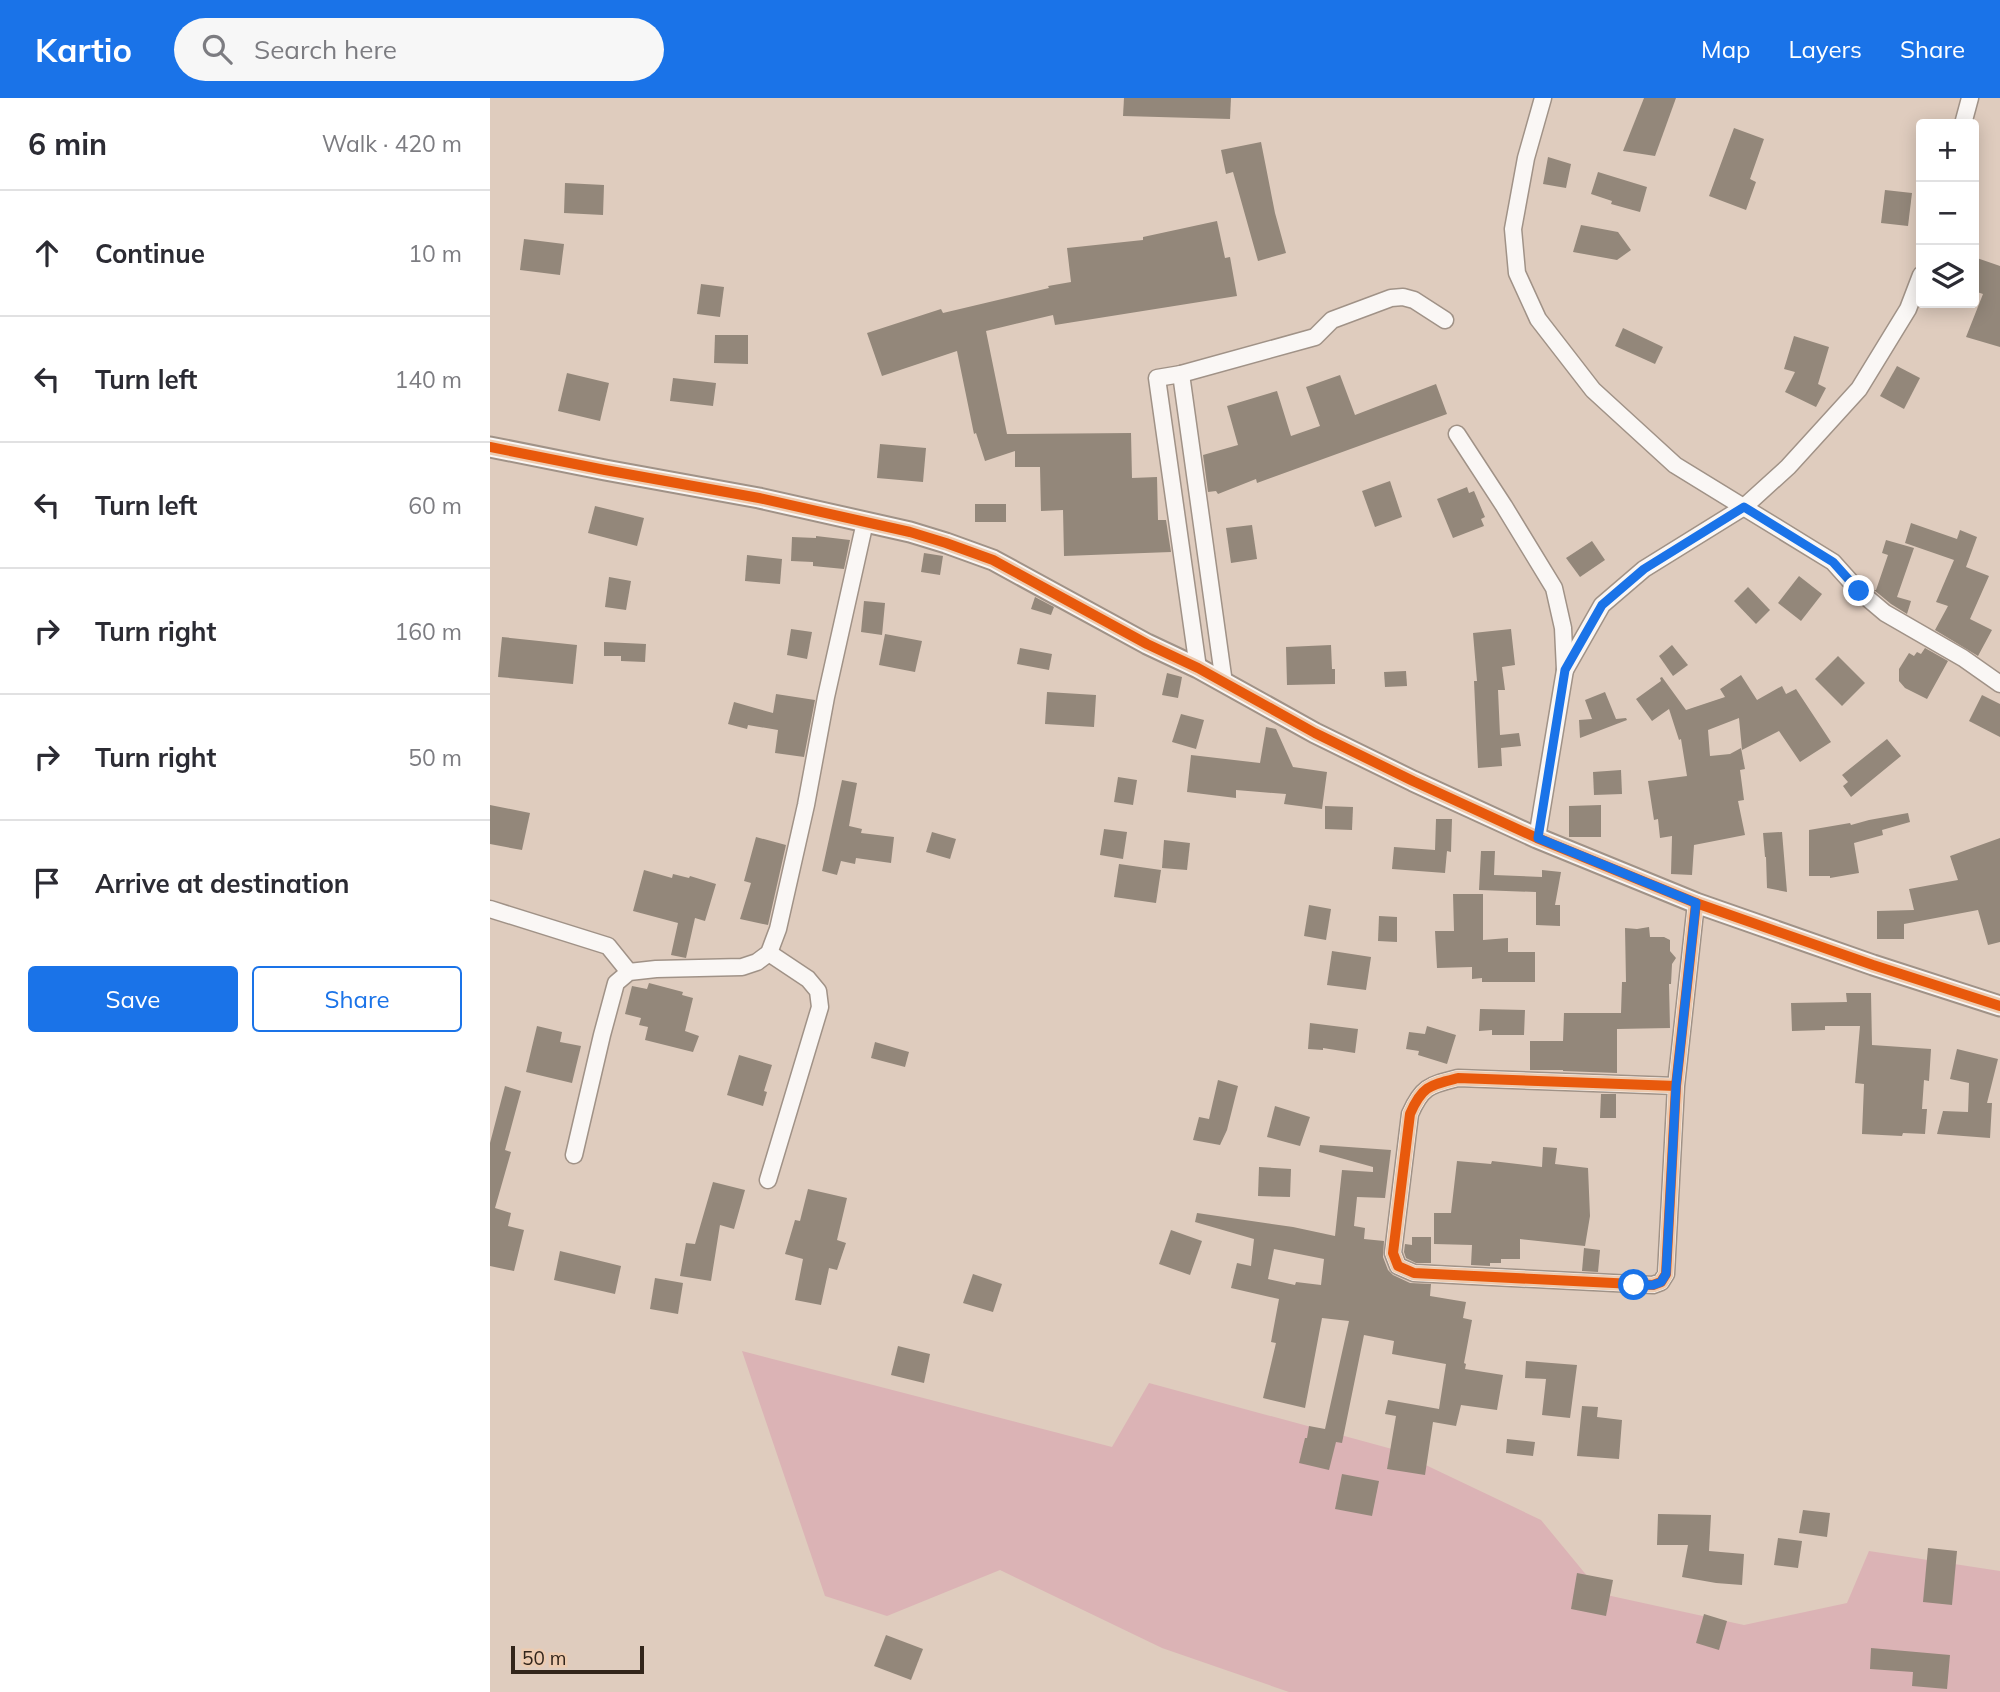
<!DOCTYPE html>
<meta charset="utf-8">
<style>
body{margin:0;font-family:Mulish,sans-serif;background:#f7f7f7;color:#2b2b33}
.controls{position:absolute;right:21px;top:21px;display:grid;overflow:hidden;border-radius:7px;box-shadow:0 4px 18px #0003}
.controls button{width:63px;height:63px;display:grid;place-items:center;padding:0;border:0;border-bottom:2px solid #e1e1e2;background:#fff;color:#2b2b33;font:35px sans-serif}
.scale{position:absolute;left:21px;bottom:18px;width:133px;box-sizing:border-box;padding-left:7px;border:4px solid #32251b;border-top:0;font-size:19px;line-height:24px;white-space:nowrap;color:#32251b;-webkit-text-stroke:5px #edcbb0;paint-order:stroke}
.stop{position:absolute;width:21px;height:21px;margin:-16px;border:5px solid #1a73e8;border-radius:50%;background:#fff}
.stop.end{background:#1a73e8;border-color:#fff;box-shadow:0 2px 7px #0008}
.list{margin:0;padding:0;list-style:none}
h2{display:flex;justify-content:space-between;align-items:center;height:91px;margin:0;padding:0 28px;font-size:30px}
h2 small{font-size:23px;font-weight:400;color:#7c7c81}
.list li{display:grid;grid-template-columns:46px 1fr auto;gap:21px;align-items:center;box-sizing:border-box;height:126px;padding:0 28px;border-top:2px solid #e1e1e2}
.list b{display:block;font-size:26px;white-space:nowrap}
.list em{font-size:23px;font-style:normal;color:#7c7c81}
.actions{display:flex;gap:14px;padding:21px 28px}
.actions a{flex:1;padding:16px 0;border:2px solid #1a73e8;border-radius:7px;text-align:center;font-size:24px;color:#1a73e8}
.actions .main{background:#1a73e8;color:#fff}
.icon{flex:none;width:38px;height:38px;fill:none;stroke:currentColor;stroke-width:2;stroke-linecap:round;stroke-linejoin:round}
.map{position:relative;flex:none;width:1510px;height:1594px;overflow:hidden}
header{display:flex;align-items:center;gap:42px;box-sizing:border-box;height:98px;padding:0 35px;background:#1a73e8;color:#fff}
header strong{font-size:33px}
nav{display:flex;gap:38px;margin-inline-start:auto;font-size:24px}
.search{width:490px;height:63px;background:#f7f7f7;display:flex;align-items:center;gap:18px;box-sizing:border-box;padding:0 24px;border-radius:38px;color:#7c7c81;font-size:26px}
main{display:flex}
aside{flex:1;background:#fff}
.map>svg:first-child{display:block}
.green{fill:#dbb3b5}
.building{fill:#93877a;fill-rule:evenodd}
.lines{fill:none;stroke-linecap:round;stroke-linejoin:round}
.minor-casing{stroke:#a09287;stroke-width:19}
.tertiary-casing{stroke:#a09287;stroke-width:23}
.minor{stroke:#faf7f5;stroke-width:16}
.tertiary{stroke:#faf7f5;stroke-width:19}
.cycleway-casing{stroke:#edcbb0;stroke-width:15}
.cycleway{stroke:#e8590c;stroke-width:10}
.route{stroke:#1a73e8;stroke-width:9}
</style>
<header>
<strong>Kartio</strong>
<div class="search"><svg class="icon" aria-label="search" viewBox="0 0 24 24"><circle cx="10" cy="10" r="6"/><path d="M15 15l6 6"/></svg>Search here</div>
<nav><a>Map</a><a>Layers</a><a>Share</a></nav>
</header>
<main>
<aside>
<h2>6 min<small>Walk · 420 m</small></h2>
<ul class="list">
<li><svg class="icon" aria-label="ahead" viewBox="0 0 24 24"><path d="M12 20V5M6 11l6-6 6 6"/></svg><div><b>Continue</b></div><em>10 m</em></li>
<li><svg class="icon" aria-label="left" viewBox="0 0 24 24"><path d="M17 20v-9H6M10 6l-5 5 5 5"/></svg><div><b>Turn left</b></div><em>140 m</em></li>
<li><svg class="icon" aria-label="left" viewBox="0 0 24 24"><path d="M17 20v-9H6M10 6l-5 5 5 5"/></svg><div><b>Turn left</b></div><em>60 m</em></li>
<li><svg class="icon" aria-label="right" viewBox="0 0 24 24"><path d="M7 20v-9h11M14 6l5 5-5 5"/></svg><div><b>Turn right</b></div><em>160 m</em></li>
<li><svg class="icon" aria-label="right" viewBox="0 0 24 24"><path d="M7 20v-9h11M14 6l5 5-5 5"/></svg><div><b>Turn right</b></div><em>50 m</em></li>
<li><svg class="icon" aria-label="arrive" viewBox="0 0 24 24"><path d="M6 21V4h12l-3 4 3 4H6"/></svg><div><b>Arrive at destination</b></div></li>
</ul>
<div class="actions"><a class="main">Save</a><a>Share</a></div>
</aside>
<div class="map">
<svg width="1510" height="1594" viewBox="0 0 1510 1594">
<rect width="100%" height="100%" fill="#dfccbe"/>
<polygon class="green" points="252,1253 622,1349 659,1285 902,1351 1051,1422 1112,1496 1254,1527 1357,1505 1379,1453 1510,1473 1510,1594 799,1594 672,1550 510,1472 397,1518 335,1498"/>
<g class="building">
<polygon points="634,0 741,0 740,21 633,18"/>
<polygon points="1154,0 1186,0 1165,58 1133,53"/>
<polygon points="1244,30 1274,41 1260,81 1266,84 1256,112 1219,98"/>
<polygon points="771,44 785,115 796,155 768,163 743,74 736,76 731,52"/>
<polygon points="1058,59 1081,66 1076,90 1053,86"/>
<polygon points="1108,74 1157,89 1150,114 1121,106 1122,103 1101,96"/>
<polygon points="75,85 114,87 113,117 74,115"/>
<polygon points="1395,92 1422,95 1418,128 1391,125"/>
<polygon points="727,123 735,160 740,159 747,198 565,227 563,217 496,233 517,336 641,335 642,380 667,379 668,422 676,422 681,454 574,458 573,412 551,413 550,369 525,369 525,353 495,363 486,335 484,336 467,253 392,278 377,235 451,211 453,215 559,190 558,188 581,184 577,150 653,142 653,139"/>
<polygon points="1091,127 1128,134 1141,152 1127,162 1083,154"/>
<polygon points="34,141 74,146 70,177 30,172"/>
<polygon points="1484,159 1510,168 1510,249 1476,239 1493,196 1484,193"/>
<polygon points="211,186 234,189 230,219 207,216"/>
<polygon points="1133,230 1173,249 1165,266 1125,248"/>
<polygon points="225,237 258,237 258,266 224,265"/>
<polygon points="1304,238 1339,249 1328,286 1336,290 1326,309 1295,294 1305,274 1294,271"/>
<polygon points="1407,268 1430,280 1414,311 1390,298"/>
<polygon points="77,275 119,285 110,323 68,313"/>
<polygon points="850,277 865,317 946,286 957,316 767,385 766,381 728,396 726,393 718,394 713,357 748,347 737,308 787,293 801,338 830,328 816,289"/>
<polygon points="183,280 226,285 223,308 180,303"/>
<polygon points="390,346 436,350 433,384 387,380"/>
<polygon points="900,383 912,419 885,429 872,393"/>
<polygon points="977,389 979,395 984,393 995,419 991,421 994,428 963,440 947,401"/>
<rect x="485" y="406" width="31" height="18"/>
<polygon points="105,408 154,420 147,448 98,435"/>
<polygon points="1421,425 1467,441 1470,432 1487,439 1476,469 1499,478 1480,521 1502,532 1488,558 1445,532 1458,508 1446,504 1464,462 1415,445"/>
<polygon points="762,427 767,461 741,465 736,430"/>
<polygon points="326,438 360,442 354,471 323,468 323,464 301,463 302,439 326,440"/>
<polygon points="1396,442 1424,450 1407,499 1421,503 1417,516 1401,506 1384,492 1386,492 1398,457 1392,455"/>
<polygon points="1102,443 1115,462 1090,479 1076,460"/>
<polygon points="434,455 453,458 450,477 431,474"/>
<polygon points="257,457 292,461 290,486 255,483"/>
<polygon points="1309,478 1332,496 1311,523 1288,505"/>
<polygon points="119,479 141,483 136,512 115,509"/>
<polygon points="1258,489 1280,512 1266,526 1244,503"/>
<polygon points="545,499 564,509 561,517 541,511"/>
<polygon points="374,503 395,505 392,537 371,534"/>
<polygon points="301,531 322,534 317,561 297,557"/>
<polygon points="1021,531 1025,567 1012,569 1015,592 1008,592 1010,637 1029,635 1031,648 1011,650 1012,668 988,670 984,583 987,583 983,535"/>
<polygon points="395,536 432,543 425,574 389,567"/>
<polygon points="12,539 87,547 83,586 8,579"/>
<polygon points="114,544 156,546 155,564 131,563 131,558 114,558"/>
<polygon points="841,547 842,571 845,571 845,586 797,587 796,549"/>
<polygon points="1182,547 1198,567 1183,578 1169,558"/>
<polygon points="530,550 562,556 559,572 527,566"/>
<polygon points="1435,550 1458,563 1437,601 1415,590 1409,583 1409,571 1419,555 1424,558 1427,554 1431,556"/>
<polygon points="1348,558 1375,585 1352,608 1325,581"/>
<polygon points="916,573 917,588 895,589 894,574"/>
<polygon points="677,575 692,579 688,600 672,597"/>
<polygon points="1251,577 1267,602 1292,588 1296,596 1306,591 1341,644 1310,664 1289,633 1252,652 1249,620 1218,632 1220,658 1240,656 1251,650 1255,671 1250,672 1254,702 1248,703 1255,737 1204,747 1202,777 1181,776 1182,738 1170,740 1168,721 1164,722 1158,683 1197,678 1191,641 1189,642 1179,611 1162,623 1146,601 1171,583 1170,580 1172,579 1196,612 1235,599 1230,591"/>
<polygon points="557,594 606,597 604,629 555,626"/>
<polygon points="1115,594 1126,621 1136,620 1137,622 1090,640 1089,622 1102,621 1095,602"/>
<polygon points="286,596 325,602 314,659 285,655 288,632 258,627 257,631 238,626 244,604 283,615"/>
<polygon points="1492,597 1510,606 1510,639 1479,623"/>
<polygon points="691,616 714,622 706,651 682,644"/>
<polygon points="776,629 786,631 803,669 837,674 832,711 794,706 796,696 746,692 746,700 697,694 701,657 770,665"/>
<polygon points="1397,641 1411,658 1361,699 1353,688 1358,684 1352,677"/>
<polygon points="1131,672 1132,696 1104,697 1103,674"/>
<polygon points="628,679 647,682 643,707 624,704"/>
<polygon points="352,682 367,685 359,728 372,731 371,735 404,739 401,765 366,760 365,766 351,763 347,777 332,773"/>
<polygon points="0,707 40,715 32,752 0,746"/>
<polygon points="1111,707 1111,739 1079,739 1079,708"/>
<polygon points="835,708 863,709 862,732 835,731"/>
<polygon points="1418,715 1420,724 1392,732 1393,737 1364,745 1369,775 1340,780 1340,778 1319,778 1319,732 1360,725 1361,727 1379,722"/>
<polygon points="946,721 962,721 961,754 957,753 955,775 902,771 904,749 945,752"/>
<polygon points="614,731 637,734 633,761 610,757"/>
<polygon points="442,734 466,741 460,761 436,754"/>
<polygon points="1292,734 1297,794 1277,790 1276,759 1275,759 1273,735"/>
<polygon points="266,739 296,747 278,827 250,821 261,785 254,783"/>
<polygon points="1510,740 1510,844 1498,847 1488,812 1414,826 1414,841 1387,841 1387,813 1424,812 1419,791 1468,782 1460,758"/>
<polygon points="674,742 700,745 697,772 672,770"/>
<polygon points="991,753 1005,753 1004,777 1052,779 1052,772 1071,774 1065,807 1070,807 1070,828 1046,827 1046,794 989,792"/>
<polygon points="629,766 671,772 666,805 624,799"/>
<polygon points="154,772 182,780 183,776 199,780 200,778 226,786 215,823 205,820 196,860 181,857 188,825 143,813"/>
<polygon points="963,796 993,796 993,842 1018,840 1018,854 1045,854 1045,884 992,884 992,880 982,881 982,869 947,870 945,833 964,833"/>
<polygon points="819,807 841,811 836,842 814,838"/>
<polygon points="889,818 907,819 907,844 888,843"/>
<polygon points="1159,829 1160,839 1174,839 1180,842 1180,853 1186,860 1182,866 1181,886 1179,886 1180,930 1127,931 1127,975 1073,973 1073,972 1040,972 1040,943 1073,943 1074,915 1131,915 1132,884 1136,884 1135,830 1147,831"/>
<polygon points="842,853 881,859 876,892 837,887"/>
<polygon points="159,885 193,894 192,897 203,900 195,933 209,938 203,954 155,942 158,929 149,927 151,920 135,916 142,888 157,891"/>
<polygon points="1356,895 1381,895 1382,947 1441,951 1439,983 1434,982 1432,1011 1437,1011 1435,1036 1413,1035 1412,1038 1372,1036 1374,986 1365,985 1370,928 1335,928 1335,932 1302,933 1301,905 1357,904"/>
<polygon points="990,911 1035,912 1034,937 1002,937 1002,932 989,933"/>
<polygon points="820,925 868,931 865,955 833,950 833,952 818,951"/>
<polygon points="47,928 72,934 70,944 91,948 82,985 36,974"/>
<polygon points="937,928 966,937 957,966 928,957 929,953 916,951 919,934 935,936"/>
<polygon points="385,944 419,954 415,969 381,960"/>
<polygon points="1467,951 1508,961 1497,1005 1502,1005 1500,1040 1447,1036 1453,1013 1478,1014 1479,985 1460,981"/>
<polygon points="249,957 282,967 274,993 277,994 273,1008 237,997"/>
<polygon points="728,982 748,988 737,1032 730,1047 703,1042 709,1019 719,1021"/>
<polygon points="15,988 31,993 15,1052 21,1054 5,1110 21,1115 18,1128 34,1132 24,1173 0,1168 0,1045"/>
<polygon points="1111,996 1126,996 1126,1020 1110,1020"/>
<polygon points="785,1008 820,1019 810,1048 777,1039"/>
<path d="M830,1047l71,5 -6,48 -28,-1 -3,29 11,2 -1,11 20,2 -1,16 5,13 5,5 17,8 21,1 -1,12 36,6 -3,16 9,2 -8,43 2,1 -1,5 38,6 -6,35 -36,-5 -5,21 -23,-4 -8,53 -38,-6 9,-53 -11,-2 3,-14 51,9 7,-45 -54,-10 2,-13 -30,-6 -22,108 -6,-1 -7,28 -30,-7 6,-25h2l2,-12 16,3 24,-108 -27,-3 -17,90 -42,-10 13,-55 -5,-1 8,-43 -48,-11 6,-25 14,3 3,-27 -59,-17 2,-9 96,14 42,9 7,-66 31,2v-5l-54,-15zM784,1151l50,10 -3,26 -25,-3 -1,3 -27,-6z"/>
<polygon points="1053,1049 1067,1050 1065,1066 1098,1070 1100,1118 1095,1148 1030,1141 1030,1161 1011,1161 1011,1165 1000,1165 1000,1168 981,1167 982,1147 944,1146 944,1115 961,1115 967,1063 1001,1066 1002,1063 1052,1069"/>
<polygon points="769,1069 801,1071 800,1099 768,1098"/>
<polygon points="223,1084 255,1092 244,1131 230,1127 221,1183 190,1178 196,1145 205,1146"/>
<polygon points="318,1091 357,1100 347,1142 356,1145 347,1172 339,1170 331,1207 305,1202 313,1161 295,1156 305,1122 310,1123"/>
<polygon points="681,1132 712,1143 700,1177 669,1166"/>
<polygon points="922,1139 941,1139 941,1165 926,1165 916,1160 914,1154 915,1146 922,1147"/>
<polygon points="1094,1150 1110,1152 1108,1174 1092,1173"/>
<polygon points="70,1153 131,1168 125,1196 64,1182"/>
<polygon points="483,1176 512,1186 503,1214 473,1205"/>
<polygon points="165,1180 193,1185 188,1216 160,1211"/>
<polygon points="408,1248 440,1256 434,1285 401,1277"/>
<polygon points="1036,1263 1087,1267 1080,1320 1052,1317 1056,1281 1035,1280"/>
<polygon points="1092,1308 1108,1309 1107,1319 1132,1322 1129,1361 1087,1358"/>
<polygon points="1017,1341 1045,1344 1043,1358 1016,1355"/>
<polygon points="852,1376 889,1383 882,1418 845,1411"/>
<polygon points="1313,1412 1340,1415 1337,1439 1309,1435"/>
<polygon points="1168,1416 1221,1417 1219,1453 1254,1456 1252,1487 1226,1485 1192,1479 1198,1447 1167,1447"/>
<polygon points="1288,1440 1312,1443 1308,1470 1284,1467"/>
<polygon points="1438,1450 1467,1453 1462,1507 1433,1504"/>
<polygon points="1087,1475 1123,1482 1116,1518 1081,1511"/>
<polygon points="1214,1516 1237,1523 1229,1552 1206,1545"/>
<polygon points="396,1537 433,1551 421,1582 384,1568"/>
<polygon points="1381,1550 1460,1557 1457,1591 1422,1588 1423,1574 1380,1571"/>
</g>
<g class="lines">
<g class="minor-casing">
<g id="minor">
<polyline points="1053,0 1036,60 1023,131 1027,175 1048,221 1103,292 1185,367 1343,464 1369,493 1395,515 1473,560 1510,586"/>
<polyline points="1473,26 1480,0"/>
<polyline points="691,276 734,585"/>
<polyline points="967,336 1014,408 1064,490 1073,530 1075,572 1047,740"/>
<polyline points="708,570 667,280 691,276 825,239 842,222 901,200 913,199 924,202 955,222"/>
<polyline points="1075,572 1112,507 1154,471 1254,409 1298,369 1369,291 1418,211 1431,177"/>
<polyline points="0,811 118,848 139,874"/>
<path d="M1186,988l-218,-8c-28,7 -36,8 -48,36l-17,139 5,13 16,7 239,12 8,-3 5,-8 10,-188 20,-183"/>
<polyline points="84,1057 112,937 126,885 139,874 166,871 252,869 267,864 279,855 288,831 316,707 336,599 375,424"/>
<polyline points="278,1082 330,909 328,893 318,881 279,855"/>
</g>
</g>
<g class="tertiary-casing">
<polyline id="tertiary" points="0,349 115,372 269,400 420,434 456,445 503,462 657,546 708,570 825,635 923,683 1047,740 1206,805 1383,867 1510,908"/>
</g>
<use href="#minor" class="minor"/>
<use href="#tertiary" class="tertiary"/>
<g class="cycleway-casing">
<g id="cycleway">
<polyline points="0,349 115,372 269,400 420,434 456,445 503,462 657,546 708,570 825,635 923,683 1047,740 1206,805 1383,867 1510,908"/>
<path d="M1186,988l-218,-8c-28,7 -36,8 -48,36l-17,139 5,13 16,7 239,12 8,-3 5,-8 10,-188 20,-183"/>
</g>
</g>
<use href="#cycleway" class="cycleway"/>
</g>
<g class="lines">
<polyline class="route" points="1144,1187 1163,1187 1171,1184 1176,1176 1186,988 1206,805 1048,740 1075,572 1112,507 1154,471 1254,409 1343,464 1369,493"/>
</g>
</svg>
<div class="controls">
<button>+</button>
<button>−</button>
<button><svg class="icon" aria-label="layers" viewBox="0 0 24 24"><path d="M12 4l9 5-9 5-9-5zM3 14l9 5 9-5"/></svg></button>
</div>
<div class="scale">50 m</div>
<div class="stop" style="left:1144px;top:1187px"></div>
<div class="stop end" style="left:1369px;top:493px"></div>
</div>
</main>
